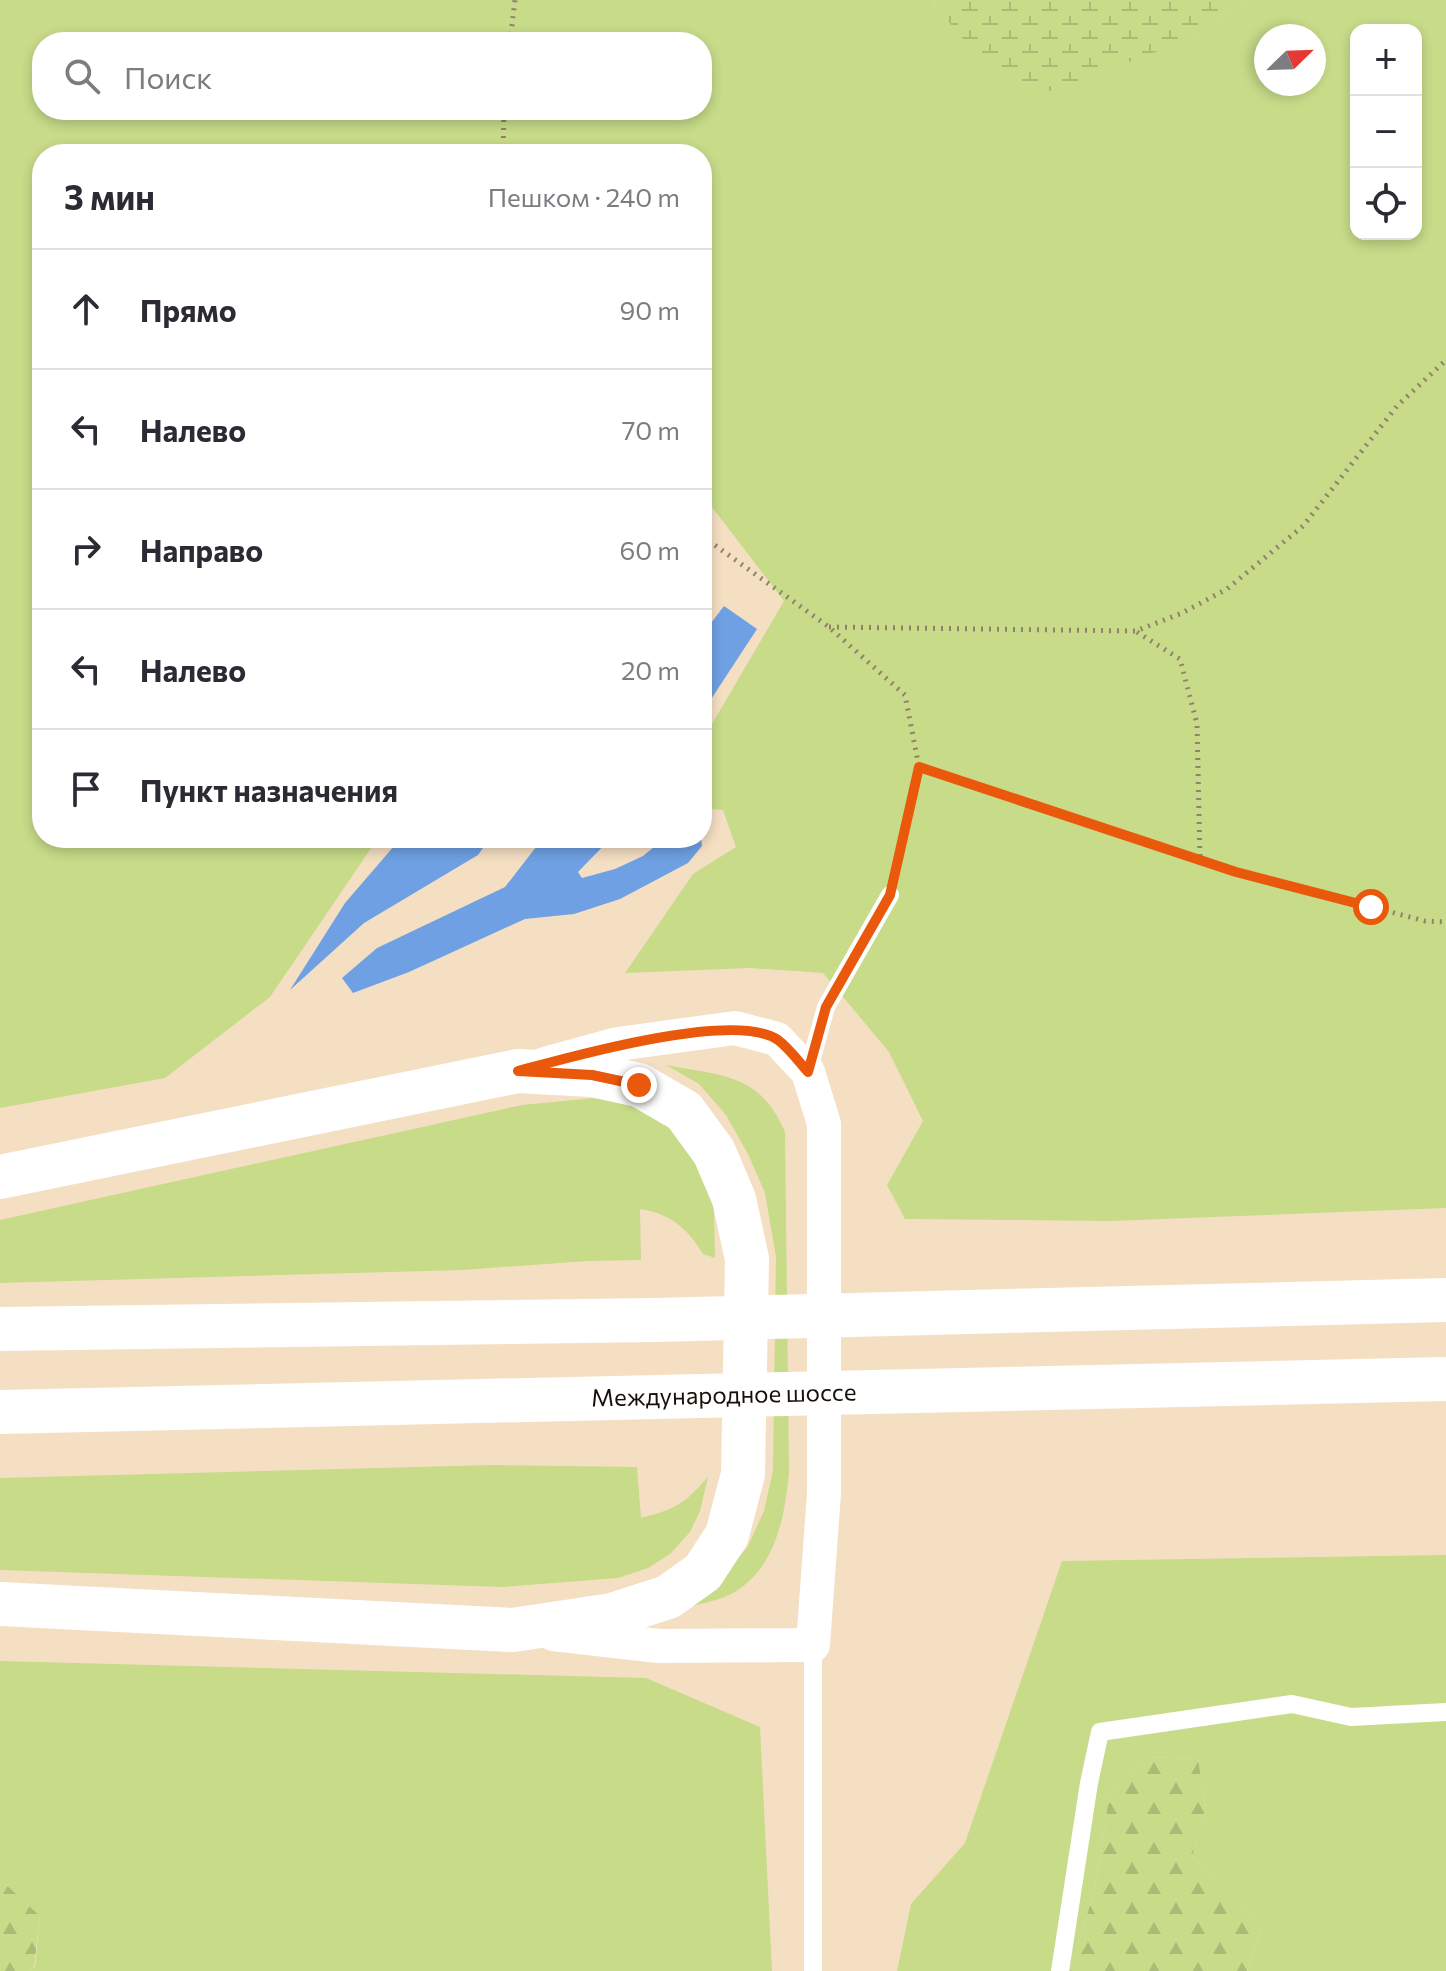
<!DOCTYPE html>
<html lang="ru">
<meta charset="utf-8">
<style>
body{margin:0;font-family:Commissioner,sans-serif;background:#f7f7f7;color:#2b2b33}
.controls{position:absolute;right:24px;top:24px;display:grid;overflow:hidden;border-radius:16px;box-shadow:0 4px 12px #0003}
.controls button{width:72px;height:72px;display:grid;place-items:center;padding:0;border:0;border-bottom:2px solid #e1e1e2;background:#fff;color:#2b2b33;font:40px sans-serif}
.compass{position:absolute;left:1254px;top:24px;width:72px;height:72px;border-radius:50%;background:#fff;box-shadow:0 4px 12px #0003;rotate:67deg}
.stop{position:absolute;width:24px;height:24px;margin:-18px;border:6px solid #ea580c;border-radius:50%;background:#fff}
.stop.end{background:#ea580c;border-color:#fff;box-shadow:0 2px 8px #0008}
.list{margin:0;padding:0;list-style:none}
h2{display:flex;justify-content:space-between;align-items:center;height:104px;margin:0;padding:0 32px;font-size:34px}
h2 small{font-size:26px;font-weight:400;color:#7c7c81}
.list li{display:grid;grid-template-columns:52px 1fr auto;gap:24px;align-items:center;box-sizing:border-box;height:120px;padding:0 32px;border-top:2px solid #e1e1e2}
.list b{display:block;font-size:30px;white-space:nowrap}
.list em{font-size:26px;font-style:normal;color:#7c7c81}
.icon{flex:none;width:44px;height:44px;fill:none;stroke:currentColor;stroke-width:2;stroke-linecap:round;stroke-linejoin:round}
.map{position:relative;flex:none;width:1446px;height:1971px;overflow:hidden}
.search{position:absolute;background:#fff;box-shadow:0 4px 12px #0003;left:32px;top:32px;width:680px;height:88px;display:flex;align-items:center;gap:20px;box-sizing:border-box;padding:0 28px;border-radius:32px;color:#7c7c81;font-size:30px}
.panel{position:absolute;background:#fff;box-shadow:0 4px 12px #0003;left:32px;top:144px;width:680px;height:704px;border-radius:32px}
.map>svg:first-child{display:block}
.grass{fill:#c7db89;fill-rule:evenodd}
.forest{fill:url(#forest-firs)}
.wetland{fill:url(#wetland-marsh)}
.water{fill:#6fa0e4}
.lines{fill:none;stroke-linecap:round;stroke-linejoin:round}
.path{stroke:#91826e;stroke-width:5;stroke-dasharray:2 6;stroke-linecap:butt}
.lane{stroke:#fff;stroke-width:18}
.street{stroke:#fff;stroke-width:34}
.secondary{stroke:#fff;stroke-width:44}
.highway{stroke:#fff;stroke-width:44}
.route{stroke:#ea580c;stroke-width:10}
.labels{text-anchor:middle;stroke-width:6;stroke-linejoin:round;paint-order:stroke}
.street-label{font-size:24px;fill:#171006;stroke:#fff}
</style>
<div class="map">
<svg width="1446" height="1971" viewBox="0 0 1446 1971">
<defs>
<pattern id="forest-firs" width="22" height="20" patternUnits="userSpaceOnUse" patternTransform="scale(2)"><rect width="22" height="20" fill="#c7db89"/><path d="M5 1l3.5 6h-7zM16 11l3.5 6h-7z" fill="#aabb75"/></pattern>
<pattern id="wetland-marsh" width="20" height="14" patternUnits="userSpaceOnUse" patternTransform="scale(2)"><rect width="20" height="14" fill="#c7db89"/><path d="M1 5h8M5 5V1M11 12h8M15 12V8" fill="none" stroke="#aabb75"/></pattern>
</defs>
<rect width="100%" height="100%" fill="#f5dfc3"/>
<g class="grass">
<path d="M0,0h933l3,7 257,31 55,-38h198v1208l-335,13 -206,-2 -18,-34 36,-64 -34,-69 -66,-79 -73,-5 -125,5 68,-99 43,-27 -13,-37 -21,-2v-67l82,-140 -82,-107v-340h-660v684h336l-108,159 -105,81 -165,30zM1356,30h60v204h-60zM1266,36h48v48h-48zM42,42h660v68h-660z"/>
<path d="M666,1065c56,11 94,8 119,67l4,340c-4,45 -14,99 -58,122 -11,6 -25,8 -37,12l53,-58 17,-37 9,-41 3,-213 -11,-64 -17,-39 -22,-39 -27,-31z"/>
<path d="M595,1098l54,12 27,16 27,43 11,39 1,50 -12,-4c-16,-26 -32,-40 -63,-45l1,51 -53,1 -126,9 -462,13v-63l522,-115z"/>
<path d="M492,1465l145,2 4,51c35,-9 43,-14 67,-41l-8,34 -10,21 -20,22 -22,14 -30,10 -116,9 -502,-17v-92z"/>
<polygon points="1446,1555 1446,1971 1247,1971 1261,1930 1231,1890 1192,1857 1206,1808 1198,1759 1146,1757 1110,1792 1094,1892 1070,1971 897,1971 911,1904 965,1843 1062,1561"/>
<polygon points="0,1661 646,1678 760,1727 772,1971 27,1971 35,1967 40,1916 0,1879"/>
</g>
<g class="forest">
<polygon points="1146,1757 1198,1759 1206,1808 1192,1857 1231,1890 1261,1930 1247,1971 1070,1971 1094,1892 1110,1792"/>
<polygon points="0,1879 40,1916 34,1967 27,1971 0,1971"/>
</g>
<polygon class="wetland" points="933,0 1248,0 1193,38 1050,91 1002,85 936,7"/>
<g class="water">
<polygon points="724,606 757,629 702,713 702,635"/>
<polygon points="401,838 490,838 478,855 364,923 290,990 345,903"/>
<polygon points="543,838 611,838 578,872 582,878 615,869 643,856 665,838 701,838 702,846 688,863 620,899 574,914 525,919 409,972 353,993 342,978 377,948 505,887"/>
</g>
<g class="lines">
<g class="path">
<polyline points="510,42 515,0"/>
<polyline points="503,154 504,110"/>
<polyline points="702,536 829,627 905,695 919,767 896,871"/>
<polyline points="829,627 1136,631 1182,613 1227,589 1303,526 1397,406 1446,360"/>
<polyline points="1137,632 1180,659 1197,724 1200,860"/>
<polyline points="919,767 1236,872 1425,921 1446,922"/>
</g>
<g class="lane">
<polyline points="808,1072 826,1007 890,895"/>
<polyline points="813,1645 813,1971"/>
<polyline points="1060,1971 1089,1783 1100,1732 1292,1704 1351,1717 1446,1712"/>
</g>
<polyline class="street" points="545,1064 618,1044 735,1028 777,1039 808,1072 824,1124 824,1493 813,1645 659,1646 553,1634"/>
<polyline class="secondary" points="0,1177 518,1071 592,1075 639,1085 684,1111 714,1152 734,1199 747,1259 743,1474 727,1535 703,1572 668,1597 612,1615 513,1630 0,1604"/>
<g class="highway">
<polyline points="0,1329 654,1320 1446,1300"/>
<path id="s1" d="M0,1412l1446,-33"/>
</g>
</g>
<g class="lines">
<path class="route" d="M639,1085l-47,-10 -74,-4c52,-14 217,-61 260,-31 11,8 21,22 30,32l18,-65 64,-112 29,-128 317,105 135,35"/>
</g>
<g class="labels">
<g class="street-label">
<text dy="8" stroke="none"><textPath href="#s1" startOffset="724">Международное шоссе</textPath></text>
</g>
</g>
</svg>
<div class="controls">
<button>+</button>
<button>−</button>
<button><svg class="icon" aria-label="locate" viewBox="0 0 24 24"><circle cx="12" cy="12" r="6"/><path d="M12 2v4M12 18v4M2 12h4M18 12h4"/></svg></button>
</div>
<svg class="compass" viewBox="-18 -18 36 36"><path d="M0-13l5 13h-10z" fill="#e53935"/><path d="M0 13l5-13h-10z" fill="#7c7c81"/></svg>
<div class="stop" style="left:1371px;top:907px"></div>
<div class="stop end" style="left:639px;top:1085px"></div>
<div class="search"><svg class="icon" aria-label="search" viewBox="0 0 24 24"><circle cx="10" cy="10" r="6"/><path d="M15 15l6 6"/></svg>Поиск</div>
<section class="panel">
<h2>3 мин<small>Пешком · 240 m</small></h2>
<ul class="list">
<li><svg class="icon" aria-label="ahead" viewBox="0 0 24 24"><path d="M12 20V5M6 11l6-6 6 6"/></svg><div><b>Прямо</b></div><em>90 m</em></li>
<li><svg class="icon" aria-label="left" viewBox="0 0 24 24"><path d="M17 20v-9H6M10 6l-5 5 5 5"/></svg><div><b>Налево</b></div><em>70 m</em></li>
<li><svg class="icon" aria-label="right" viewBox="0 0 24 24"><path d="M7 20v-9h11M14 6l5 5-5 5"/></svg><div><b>Направо</b></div><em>60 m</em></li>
<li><svg class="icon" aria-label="left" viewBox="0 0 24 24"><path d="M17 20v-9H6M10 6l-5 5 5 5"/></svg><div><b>Налево</b></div><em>20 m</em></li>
<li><svg class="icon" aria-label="arrive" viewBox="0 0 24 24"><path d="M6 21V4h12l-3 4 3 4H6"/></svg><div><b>Пункт назначения</b></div></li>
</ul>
</section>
</div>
